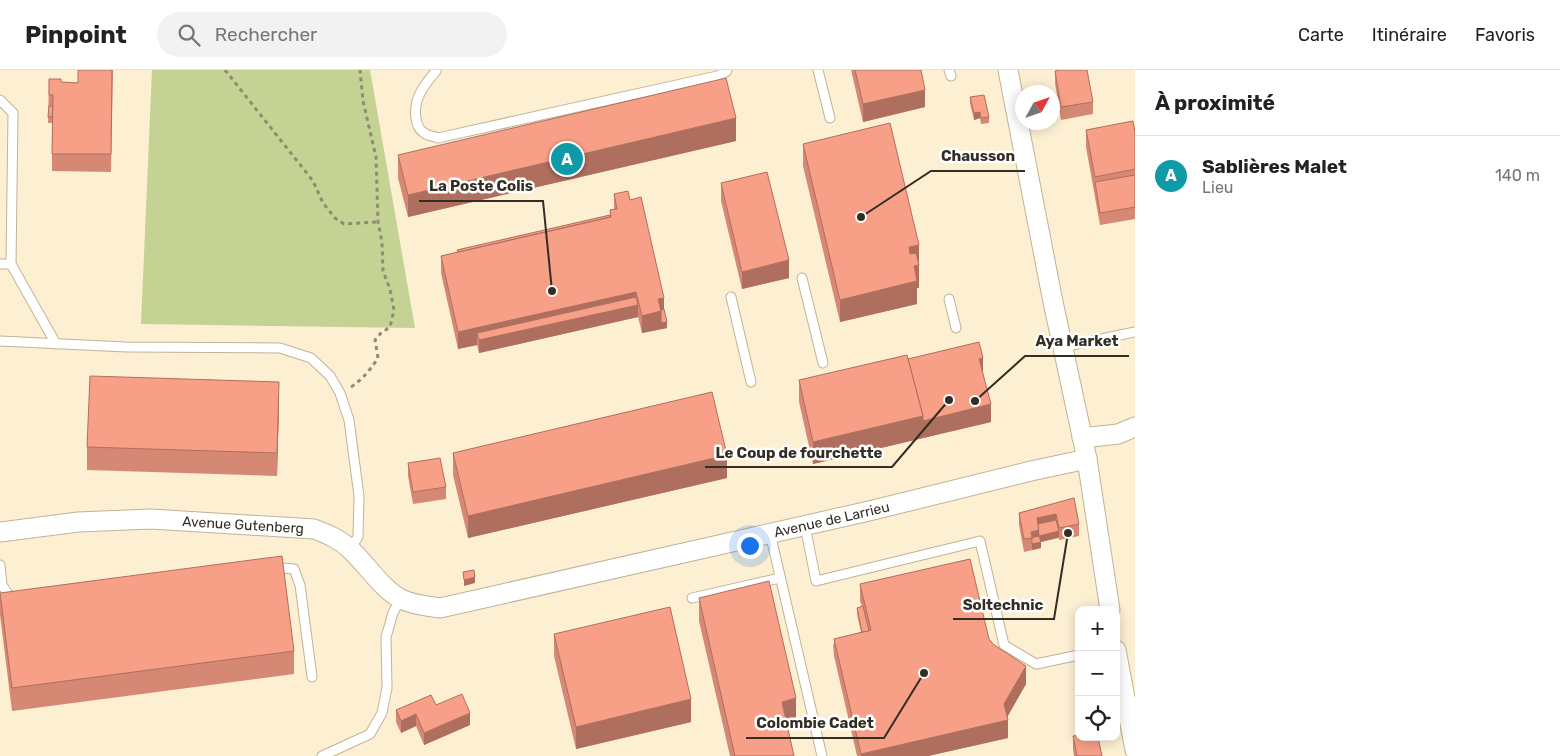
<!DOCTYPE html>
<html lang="fr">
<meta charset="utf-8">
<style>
body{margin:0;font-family:Rubik,sans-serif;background:#f2f2f2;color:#222}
.controls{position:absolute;right:15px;bottom:15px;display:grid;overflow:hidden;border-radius:10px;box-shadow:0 2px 12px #0003}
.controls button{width:45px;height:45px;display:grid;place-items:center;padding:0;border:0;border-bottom:1px solid #e0e0e0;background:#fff;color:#222;font:25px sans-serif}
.compass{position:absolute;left:1015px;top:15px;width:45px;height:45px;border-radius:50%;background:#fff;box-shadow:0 2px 12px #0003;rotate:50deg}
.you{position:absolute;left:749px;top:475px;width:18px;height:18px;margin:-12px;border:4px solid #fff;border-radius:50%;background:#1a73e8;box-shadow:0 0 0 8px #1a73e833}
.badge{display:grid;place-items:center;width:32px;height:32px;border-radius:50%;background:#88248d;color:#fff;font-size:16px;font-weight:700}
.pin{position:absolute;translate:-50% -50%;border:2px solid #fff;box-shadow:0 1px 5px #0006}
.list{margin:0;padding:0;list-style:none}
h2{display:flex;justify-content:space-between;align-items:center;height:65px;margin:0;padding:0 20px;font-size:21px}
h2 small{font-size:16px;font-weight:400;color:#767676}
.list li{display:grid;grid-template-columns:32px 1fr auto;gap:15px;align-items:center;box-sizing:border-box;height:80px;padding:0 20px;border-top:1px solid #e0e0e0}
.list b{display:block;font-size:19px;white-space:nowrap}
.list p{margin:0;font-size:16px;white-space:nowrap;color:#767676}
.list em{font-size:16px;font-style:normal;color:#767676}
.icon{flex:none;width:28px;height:28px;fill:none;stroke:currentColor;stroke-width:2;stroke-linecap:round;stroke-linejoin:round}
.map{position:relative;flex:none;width:1135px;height:686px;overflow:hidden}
header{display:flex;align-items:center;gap:30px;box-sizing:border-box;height:70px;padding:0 25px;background:#fff;border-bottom:1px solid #e0e0e0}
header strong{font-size:24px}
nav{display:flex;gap:28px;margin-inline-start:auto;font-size:18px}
.search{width:350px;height:45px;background:#f2f2f2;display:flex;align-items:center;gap:12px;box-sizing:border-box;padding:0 18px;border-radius:28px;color:#767676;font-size:19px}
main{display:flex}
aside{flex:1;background:#fff}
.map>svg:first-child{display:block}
.green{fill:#c4d393}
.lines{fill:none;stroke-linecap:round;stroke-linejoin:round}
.lane-casing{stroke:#c0b397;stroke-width:11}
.street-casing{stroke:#c0b397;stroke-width:21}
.path{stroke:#928975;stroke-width:3;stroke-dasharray:4 4;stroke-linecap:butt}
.lane{stroke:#fff;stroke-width:9}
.street{stroke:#fff;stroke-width:19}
.wall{fill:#d58974}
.shaded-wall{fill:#ae6f5e}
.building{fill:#f89f87;stroke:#ae6f5e}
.labels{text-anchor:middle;stroke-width:5;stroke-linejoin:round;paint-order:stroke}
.street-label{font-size:14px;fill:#332e23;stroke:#fff}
.leader{fill:none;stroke:#332e23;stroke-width:2}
.callout-dot{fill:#332e23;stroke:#fff;stroke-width:2}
.callout-label{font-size:15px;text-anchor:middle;font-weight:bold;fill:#332e23;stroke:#fff;stroke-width:5;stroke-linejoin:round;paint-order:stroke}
</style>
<header>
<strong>Pinpoint</strong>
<div class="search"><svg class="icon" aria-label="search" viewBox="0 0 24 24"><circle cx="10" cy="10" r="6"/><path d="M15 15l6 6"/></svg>Rechercher</div>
<nav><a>Carte</a><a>Itinéraire</a><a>Favoris</a></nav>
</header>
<main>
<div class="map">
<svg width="1135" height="686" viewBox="0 0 1135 686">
<rect width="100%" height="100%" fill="#fdefd2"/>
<polygon class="green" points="152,0 370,0 415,258 141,254"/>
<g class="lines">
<g class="lane-casing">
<g id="lane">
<polyline points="818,0 830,48"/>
<polyline points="949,0 951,6"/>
<path d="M436,1c-12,14 -23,28 -20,47 1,6 2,11 7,14 4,4 10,4 15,6l279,-62 9,-4 1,-2"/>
<polyline points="0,30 13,43 11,194 56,274"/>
<polyline points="0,194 11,194"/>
<polyline points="802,208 823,293"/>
<polyline points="731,227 751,312"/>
<polyline points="949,229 956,258"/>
<polyline points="0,271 126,277 280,278 311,288 330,306 340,323 349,350 359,426 358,467 350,479"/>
<polyline points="1063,277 1135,262"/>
<polyline points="805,456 816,511 980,471 1004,575 1036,594 1079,585"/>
<polyline points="770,463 822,686"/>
<polyline points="0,495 2,515 13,531"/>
<polyline points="271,497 294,499 300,515 312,607"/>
<polyline points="692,528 780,508"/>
<polyline points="322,686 370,664 382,643 387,618 386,567 393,543 400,529"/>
</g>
</g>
<g class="street-casing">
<g id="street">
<polyline points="1008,0 1053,232 1087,389 1110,540"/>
<polyline points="1082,368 1118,364 1135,357"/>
<path id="s1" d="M0,462l78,-10 73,-3 163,10c13,5 26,10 37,21 15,14 32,40 50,49 12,6 26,7 39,9l429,-97 162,-40 56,-12"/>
<polyline points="1116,580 1135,680"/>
</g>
</g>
<g class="path">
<polyline points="225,0 313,111 323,133 335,148 344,154 378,152"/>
<path d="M351,317c12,-8 19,-17 27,-29l-3,-18 6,-7 9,-6 4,-17 -4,-21 -7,-18 -1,-29 -4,-20 -2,-65 -13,-56 -3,-31"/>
</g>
<use href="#lane" class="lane"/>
<use href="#street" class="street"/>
</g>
<g class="wall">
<polygon points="113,0 111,102 52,101 52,53 48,53 49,9 61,12 78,13"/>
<polygon points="851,0 921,0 925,37 863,52"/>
<polygon points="1055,1 1093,32 1093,44 1061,50 1055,13"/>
<polygon points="970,27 989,47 989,53 981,54 980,48 974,50 970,33"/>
<polygon points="1086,60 1135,62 1135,149 1100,155 1086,77"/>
<polygon points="736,71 408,147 398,108 398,85"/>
<polygon points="803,74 919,218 917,218 917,234 840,252 803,96"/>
<polygon points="721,113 789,208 742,219 721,131"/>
<polygon points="614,124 630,130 664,240 667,258 642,263 638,247 479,283 477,275 458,279 441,203 441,186 457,182 457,180 610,146 610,140 614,139"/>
<polygon points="908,289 983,304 991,352 813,394 799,332 799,310"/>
<polygon points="279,334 277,406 87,400 87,377"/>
<polygon points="453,383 727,408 468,468 453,405"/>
<polygon points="408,393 446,417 446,429 413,434 408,406"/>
<polygon points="1074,428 1079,454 1079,466 1059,470 1059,468 1041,472 1041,478 1024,482 1019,455 1019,443"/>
<polygon points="860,514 989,569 1026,614 1007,647 1008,668 928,686 857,686 834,586 833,574 834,574 834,569 861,562 857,544 857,538 862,537 860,531"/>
<polygon points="0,523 294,581 294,604 12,641 0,545"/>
<polygon points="699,528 796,651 786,653 794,686 730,686 699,551"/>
<polygon points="554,564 691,652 576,679 554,586"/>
<polygon points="436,635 470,655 424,675 416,656 401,663 396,652 396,640"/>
<polygon points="1073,666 1102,686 1074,686 1073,679"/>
</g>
<g class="shaded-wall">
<polygon points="925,20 925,37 863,52 863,34"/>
<polygon points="980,42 980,48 974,50 974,43"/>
<polygon points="736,48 736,71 408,147 408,125"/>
<polygon points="919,175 919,218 917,218 917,234 840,252 840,230 909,177"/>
<polygon points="789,190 789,208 742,219 742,202"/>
<polygon points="636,222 636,235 638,235 638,247 479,283 479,270 477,263 477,275 458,279 458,262"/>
<polygon points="664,228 664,246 667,252 667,258 642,263 642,246 658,229"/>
<polygon points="983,288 983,305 979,289"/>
<polygon points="279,312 279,334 277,406 277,383"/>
<polygon points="991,334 991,352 813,394 813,372 923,346"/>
<polygon points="727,385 727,408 468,468 468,446"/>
<polygon points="1056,444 1056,456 1038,460 1037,448"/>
<polygon points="1039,460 1059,461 1059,467 1041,472 1041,478 1032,480 1032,468 1031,462"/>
<polygon points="475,507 475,513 464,516 464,510"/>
<polygon points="1026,596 1026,614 1005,651 1008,650 1008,668 928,686 861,686 861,684 1004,634"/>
<polygon points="796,628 796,651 782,654 782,632"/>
<polygon points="691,629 691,652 576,679 576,657"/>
<polygon points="470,643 470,655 424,675 424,663"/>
<polygon points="416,644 416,656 401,663 401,651"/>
</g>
<g class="building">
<polygon points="78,0 112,0 111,84 52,84 53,25 49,25 49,9 61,9 61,12 78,13"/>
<polygon points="855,0 921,0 925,20 863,34"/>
<polygon points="1059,0 1087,0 1093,32 1061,37 1055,1"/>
<polygon points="726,8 736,48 408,125 398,85"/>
<polygon points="984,25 989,47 981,48 980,42 974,43 970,27"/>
<polygon points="49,36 53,36 52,47 48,47"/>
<polygon points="1133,51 1135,62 1135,99 1095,107 1086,60"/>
<polygon points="890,53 919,175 909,177 910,184 916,183 919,195 914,196 917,211 840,230 803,74"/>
<polygon points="767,102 789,190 742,202 721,113"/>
<polygon points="1135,105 1135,137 1100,143 1095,112"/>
<polygon points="628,121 630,130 641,127 664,228 658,229 661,241 642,246 636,222 458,262 441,186 611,147 610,140 617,139 614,124"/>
<polygon points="610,145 610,147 458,182 457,180"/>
<polygon points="636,227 638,235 479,270 477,263"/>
<polygon points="664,239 667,252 661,253 661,240"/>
<polygon points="979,272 983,288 979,289 991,334 923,351 923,346 908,289"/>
<polygon points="907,285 923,346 813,372 799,310"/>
<polygon points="90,306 279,312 277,383 87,377"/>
<polygon points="712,322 727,385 468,446 453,383"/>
<polygon points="440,388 446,417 413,422 408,393"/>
<polygon points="1074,428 1079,454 1059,458 1056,444 1037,448 1039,460 1031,462 1032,468 1024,469 1019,443"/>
<polygon points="1056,450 1059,461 1039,466 1038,454"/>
<polygon points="1039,466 1041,472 1032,474 1032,468 1031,468"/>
<polygon points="282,486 294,581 12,618 0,523"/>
<polygon points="970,489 989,569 993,574 1026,596 1004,634 1008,650 861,684 834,569 871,560 860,514"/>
<polygon points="474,500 475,507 464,510 463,502"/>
<polygon points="769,511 796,628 782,632 794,686 735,686 699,528"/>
<polygon points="863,536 869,561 862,562 857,538"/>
<polygon points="670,537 691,629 576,657 554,564"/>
<polygon points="462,624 470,643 424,663 416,644 401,651 396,640 431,625 436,635"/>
<polygon points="1079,665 1079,667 1098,667 1102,686 1077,686 1073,666"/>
</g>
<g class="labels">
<g class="street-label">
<text dy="5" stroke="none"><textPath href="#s1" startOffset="870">Avenue de Larrieu</textPath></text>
<text dy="5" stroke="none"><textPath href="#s1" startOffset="244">Avenue Gutenberg</textPath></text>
</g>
</g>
<path class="leader" d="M861 147L931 101H1025M552 221L543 131H419M975 331L1025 286H1129M949 330L892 397H705M1068 463L1054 549H953M924 603L884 668H746"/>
<g class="callout-dot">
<circle cx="861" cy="147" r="5"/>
<circle cx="552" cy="221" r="5"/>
<circle cx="975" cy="331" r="5"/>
<circle cx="949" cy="330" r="5"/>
<circle cx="1068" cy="463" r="5"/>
<circle cx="924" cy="603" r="5"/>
</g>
<g class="callout-label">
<text x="978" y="91">Chausson</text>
<text x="481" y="121">La Poste Colis</text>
<text x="1077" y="276">Aya Market</text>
<text x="799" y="388">Le Coup de fourchette</text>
<text x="1003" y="540">Soltechnic</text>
<text x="815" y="658">Colombie Cadet</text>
</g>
</svg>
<div class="controls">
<button>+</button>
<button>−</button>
<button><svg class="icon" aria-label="locate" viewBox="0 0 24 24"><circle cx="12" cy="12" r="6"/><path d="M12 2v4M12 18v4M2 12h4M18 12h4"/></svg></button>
</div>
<svg class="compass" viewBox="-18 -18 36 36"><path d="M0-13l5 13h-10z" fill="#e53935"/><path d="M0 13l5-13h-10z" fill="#767676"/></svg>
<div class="you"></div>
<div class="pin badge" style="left:567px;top:89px;background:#0f9aa8">A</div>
</div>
<aside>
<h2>À proximité<small></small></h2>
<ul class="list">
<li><span class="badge" style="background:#0f9aa8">A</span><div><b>Sablières Malet</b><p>Lieu</p></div><em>140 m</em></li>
</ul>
</aside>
</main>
